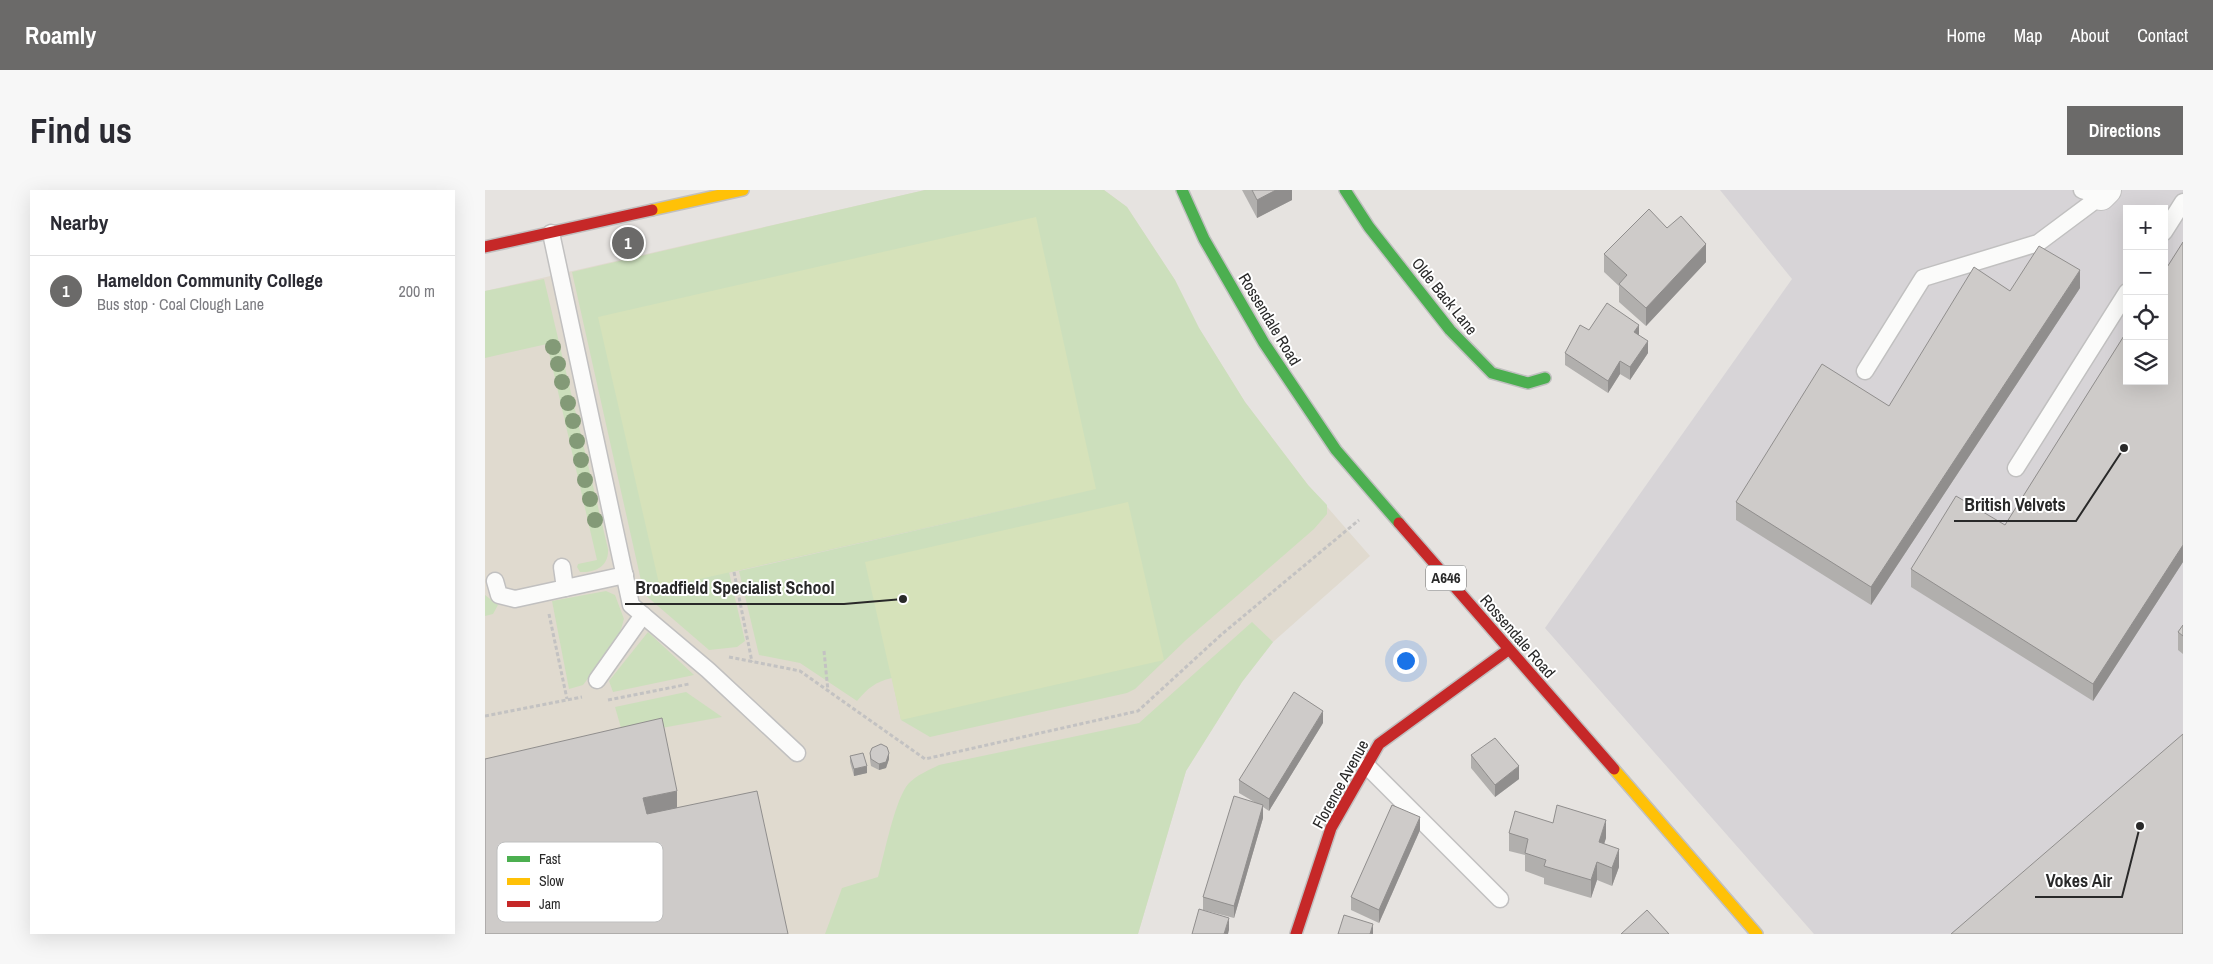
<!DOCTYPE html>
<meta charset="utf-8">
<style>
body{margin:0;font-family:"Archivo Narrow",sans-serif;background:#f7f7f7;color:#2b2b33}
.controls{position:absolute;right:15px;top:15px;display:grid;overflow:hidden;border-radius:0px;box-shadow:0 5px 20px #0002}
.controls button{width:45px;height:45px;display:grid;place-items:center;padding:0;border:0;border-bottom:1px solid #e1e1e2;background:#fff;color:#2b2b33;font:25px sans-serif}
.you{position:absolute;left:920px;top:470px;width:18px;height:18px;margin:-12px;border:4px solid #fff;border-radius:50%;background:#1a73e8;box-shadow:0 0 0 8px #1a73e833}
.badge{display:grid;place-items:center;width:32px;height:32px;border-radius:50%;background:#6b6a69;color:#fff;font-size:16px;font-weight:700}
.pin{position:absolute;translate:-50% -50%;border:2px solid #fff;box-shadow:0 1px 5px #0006}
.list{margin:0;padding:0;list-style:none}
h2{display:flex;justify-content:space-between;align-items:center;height:65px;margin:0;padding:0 20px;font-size:21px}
h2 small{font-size:16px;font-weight:400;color:#7c7c81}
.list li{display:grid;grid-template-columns:32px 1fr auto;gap:15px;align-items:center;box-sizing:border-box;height:70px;padding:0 20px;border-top:1px solid #e1e1e2}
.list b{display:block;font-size:19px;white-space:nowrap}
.list p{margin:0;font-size:16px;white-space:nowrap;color:#7c7c81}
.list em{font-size:16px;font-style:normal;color:#7c7c81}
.icon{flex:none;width:28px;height:28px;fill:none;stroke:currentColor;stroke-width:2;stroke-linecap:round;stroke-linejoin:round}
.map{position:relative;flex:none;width:1698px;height:744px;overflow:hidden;border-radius:0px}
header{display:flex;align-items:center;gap:30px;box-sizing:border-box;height:70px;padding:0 25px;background:#6b6a69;color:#fff}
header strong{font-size:24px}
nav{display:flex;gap:28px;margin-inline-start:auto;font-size:18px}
.intro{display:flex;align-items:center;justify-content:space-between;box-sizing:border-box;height:120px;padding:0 30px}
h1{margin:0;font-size:35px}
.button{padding:12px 22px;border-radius:0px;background:#6b6a69;color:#fff;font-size:18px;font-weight:700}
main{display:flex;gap:30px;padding:0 30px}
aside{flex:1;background:#fff;border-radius:0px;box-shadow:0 5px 20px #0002}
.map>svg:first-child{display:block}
.industrial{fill:#d7d4d7;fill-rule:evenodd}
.education{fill:#e0dacf}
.green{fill:#ccdfbc}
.pitch{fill:#d6e2ba}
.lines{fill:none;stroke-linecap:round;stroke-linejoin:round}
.lane-casing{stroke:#c1c0c0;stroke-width:19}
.street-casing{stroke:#c1c0c0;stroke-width:30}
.fast-casing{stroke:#c1c0c0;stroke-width:14}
.slow-casing{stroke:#c1c0c0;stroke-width:14}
.jam-casing{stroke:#c1c0c0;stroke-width:14}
.path{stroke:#c3c2c2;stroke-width:3;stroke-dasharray:4 2.5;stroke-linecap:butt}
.lane{stroke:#fbfbfa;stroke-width:16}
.street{stroke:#fbfbfa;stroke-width:28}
.fast{stroke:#4caf50;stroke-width:11}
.slow{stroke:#ffc107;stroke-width:11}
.jam{stroke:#c62828;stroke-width:11}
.tree{fill:#839a77}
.wall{fill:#b1afad}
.shaded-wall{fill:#908e8d}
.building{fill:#cecbc9;stroke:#908e8d}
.labels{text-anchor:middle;stroke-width:4;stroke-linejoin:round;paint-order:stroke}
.shield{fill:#fff;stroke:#696969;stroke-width:1}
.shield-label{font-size:15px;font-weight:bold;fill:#292929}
.street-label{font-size:16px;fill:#292929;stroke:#fff}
.key{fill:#fff;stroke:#bfbfbf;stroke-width:1}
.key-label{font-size:14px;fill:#292929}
.leader{fill:none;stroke:#292929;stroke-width:2}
.callout-dot{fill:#292929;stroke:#fff;stroke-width:2}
.callout-label{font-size:18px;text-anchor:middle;font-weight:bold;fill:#292929;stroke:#fff;stroke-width:4;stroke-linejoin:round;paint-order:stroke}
</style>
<header>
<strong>Roamly</strong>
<nav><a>Home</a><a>Map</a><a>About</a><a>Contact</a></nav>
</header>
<div class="intro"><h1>Find us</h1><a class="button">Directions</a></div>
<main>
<aside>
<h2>Nearby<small></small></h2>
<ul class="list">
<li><span class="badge">1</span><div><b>Hameldon Community College</b><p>Bus stop · Coal Clough Lane</p></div><em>200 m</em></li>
</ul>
</aside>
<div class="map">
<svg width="1698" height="744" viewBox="0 0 1698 744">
<rect width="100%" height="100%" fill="#e6e3e0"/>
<path class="industrial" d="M1235,0h463v744h-369l-269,-306 247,-349zM1642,19h37v172h-37z"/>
<polygon class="education" points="440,0 619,0 642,17 690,90 714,138 760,212 823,295 885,366 788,452 757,492 701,581 653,744 0,744 0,101"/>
<g class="green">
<path d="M440,0h179l23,17 48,73 24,48 46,74 63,83 19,20v9l-13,15 -128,111 -51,49 -8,4 -197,44 -29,-17 -9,-42c-17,4 -24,10 -35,23l-57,-38 -41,-8 -20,-84 357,-82 -435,99 68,-16 16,69 -8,6 -28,3 -65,-56 -72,-322z"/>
<path d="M59,89l64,270c1,17 -12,24 -28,23l-3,-5 1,-3 19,-4 -50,-216 -62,14v-67z"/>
<polygon points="121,401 130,405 139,429 133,449 98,495 84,499 67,411"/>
<polygon points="0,405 13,415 8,424 0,426"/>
<path d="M767,432l21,20 -31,40 -56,89 -48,163h-313l17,-46 36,-11c6,-21 17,-79 31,-94 8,-8 20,-13 30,-18l200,-42z"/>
<polygon points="163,442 209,485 128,502 124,491"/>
<polygon points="201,502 237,527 138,545 130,517"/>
</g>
<g class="pitch">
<polygon points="551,27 611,299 175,398 113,127"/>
<polygon points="643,312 679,470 416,530 380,372"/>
</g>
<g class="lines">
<g class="lane-casing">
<g id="lane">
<polyline points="1597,0 1616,6"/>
<polyline points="1679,42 1698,12"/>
<polyline points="66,43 146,415 223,480 312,563"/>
<polyline points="1380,181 1438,88 1553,53 1616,6"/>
<polyline points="1531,278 1642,102"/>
<polyline points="77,377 80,398"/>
<polyline points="10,391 14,405 30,409 140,385"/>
<polyline points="112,490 158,425"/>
<polyline points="882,576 1015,709"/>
</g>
</g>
<g class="street-casing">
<polyline id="street" points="1616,6 1622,0"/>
</g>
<g class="fast-casing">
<g id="fast">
<polyline points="697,0 719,49 779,153 851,260 914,333"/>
<polyline points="860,0 884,37 965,140 1007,183 1043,193 1060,188"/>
</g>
</g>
<g class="slow-casing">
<g id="slow">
<polyline points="167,20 258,0"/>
<polyline points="1129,579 1272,744"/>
</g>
</g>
<g class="jam-casing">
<g id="jam">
<polyline points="0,57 167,20"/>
<polyline points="914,333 1129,579"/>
<polyline points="811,744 846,638 894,554 1023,460"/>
</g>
</g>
<g class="path">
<polyline points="249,382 267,472"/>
<polyline points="64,424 82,509"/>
<polyline points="339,461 343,501"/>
<polyline points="244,467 315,481 440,569 653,521 737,444 874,330"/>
<polyline points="123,510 204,494"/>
<polyline points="0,526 97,507"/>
</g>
<use href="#lane" class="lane"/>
<use href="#street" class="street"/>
<use href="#fast" class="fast"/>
<use href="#slow" class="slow"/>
<use href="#jam" class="jam"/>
</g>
<g class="tree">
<circle cx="68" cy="157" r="8"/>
<circle cx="73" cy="174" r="8"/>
<circle cx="77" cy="192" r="8"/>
<circle cx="83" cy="213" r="8"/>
<circle cx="88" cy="231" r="8"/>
<circle cx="92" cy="251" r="8"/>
<circle cx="96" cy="270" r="8"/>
<circle cx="100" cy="290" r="8"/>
<circle cx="105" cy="309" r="8"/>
<circle cx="110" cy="330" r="8"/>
</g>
<g class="wall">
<polygon points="757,0 807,0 807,10 772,28"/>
<polygon points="1182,38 1221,72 1161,136 1134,112 1134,96 1119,82 1119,64"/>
<polygon points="1698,52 1698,372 1608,511 1426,397 1426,379 1520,335"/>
<polygon points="1595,98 1386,415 1251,330 1251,312 1404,216 1525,101"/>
<polygon points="1104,140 1154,145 1163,163 1145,190 1135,184 1123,203 1080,175 1080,163"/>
<polygon points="1698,435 1698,464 1693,460 1693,442"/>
<polygon points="838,533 784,621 778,617 778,628 749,728 718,720 718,707 771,613 754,603 754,590"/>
<polygon points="385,563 404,569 401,578 394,580 386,576 385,570"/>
<polygon points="986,565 1034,589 1010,607 986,578"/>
<polygon points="365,566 382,583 369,586 365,572"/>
<polygon points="1068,633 1121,648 1119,653 1134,677 1127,696 1112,690 1106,708 1059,694 1059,688 1040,681 1040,665 1024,661 1024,643"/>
<polygon points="935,640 894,733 866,720 866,707"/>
</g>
<g class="shaded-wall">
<polygon points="791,0 807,0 807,10 772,28 772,10"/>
<polygon points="1221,54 1221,72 1161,136 1161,118"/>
<polygon points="1595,80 1595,98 1386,415 1386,397"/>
<polygon points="1154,135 1154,148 1149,142"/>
<polygon points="1163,151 1163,163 1145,190 1145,177"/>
<polygon points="1135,171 1135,184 1123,203 1123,191"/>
<polygon points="1698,355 1698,372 1608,511 1608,494"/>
<polygon points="838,521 838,533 784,621 784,609"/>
<polygon points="404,563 404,569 401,578 394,580 394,574"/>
<polygon points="382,576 382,583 369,586 369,579"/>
<polygon points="1034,576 1034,589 1010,607 1010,595"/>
<polygon points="192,601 192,619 158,626 158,608"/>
<polygon points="778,615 778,628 749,728 749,716"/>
<polygon points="935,627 935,640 894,733 894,720"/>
<polygon points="1121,630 1121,648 1114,670 1114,652"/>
<polygon points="1134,659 1134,677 1127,696 1127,678"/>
<polygon points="1112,672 1112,690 1106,708 1106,690"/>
<polygon points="744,728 744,740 743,744 739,744"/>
<polygon points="888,734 888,744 885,744"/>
</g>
<g class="building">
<polygon points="767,0 791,0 772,10"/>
<polygon points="1164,19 1182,38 1196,26 1221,54 1161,118 1134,94 1142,85 1119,64"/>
<polygon points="1698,52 1698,355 1608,494 1426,379 1471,306 1520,335 1642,141 1642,191 1679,191 1679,82"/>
<polygon points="1554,56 1595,80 1386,397 1251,312 1337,174 1404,216 1489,77 1525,101"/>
<polygon points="1122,113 1154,135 1149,142 1163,151 1145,177 1135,171 1123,191 1080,163 1095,135 1104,140"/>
<polygon points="1698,435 1698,446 1693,442"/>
<polygon points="809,502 838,521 784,609 754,590"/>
<polygon points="177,528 192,601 158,608 162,624 272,601 303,744 0,744 0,569"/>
<polygon points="1698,544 1698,744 1466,744"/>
<polygon points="1010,548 1034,576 1010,595 986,565"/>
<polygon points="396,554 402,557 404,563 401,572 394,574 386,569 385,563 387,558"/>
<polygon points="378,563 382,576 369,579 365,566"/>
<polygon points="749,606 778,615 749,716 718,707"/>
<polygon points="907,615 935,627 894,720 866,707"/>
<polygon points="1072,615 1121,630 1114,652 1134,659 1127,678 1112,672 1106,690 1059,676 1061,670 1040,663 1043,649 1024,643 1030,621 1068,633"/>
<polygon points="714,719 744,728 739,744 707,744"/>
<polygon points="1162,720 1184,744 1136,744"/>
<polygon points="859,725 888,734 885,744 853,744"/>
</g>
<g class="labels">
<rect class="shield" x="941" y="375.5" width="40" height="25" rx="4"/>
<g class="shield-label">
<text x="961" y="393">A646</text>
</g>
<g class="street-label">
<text transform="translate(960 106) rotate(51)" y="6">Olde Back Lane</text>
<text transform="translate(785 129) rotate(59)" y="6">Rossendale Road</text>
<text transform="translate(1033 446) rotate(49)" y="6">Rossendale Road</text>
<text transform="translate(855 594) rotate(-61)" y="6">Florence Avenue</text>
</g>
</g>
<rect x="12" y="652" width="166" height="80" rx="8" class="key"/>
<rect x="22" y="666" width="23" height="6" fill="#4caf50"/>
<rect x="22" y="688" width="23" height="7" fill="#ffc107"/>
<rect x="22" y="711" width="23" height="6" fill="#c62828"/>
<g class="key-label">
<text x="54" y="674">Fast</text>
<text x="54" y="696">Slow</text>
<text x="54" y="719">Jam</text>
</g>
<path class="leader" d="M1639 258L1591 331H1469M418 409L359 414H140M1655 636L1637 707H1550"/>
<g class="callout-dot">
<circle cx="1639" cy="258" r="5"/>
<circle cx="418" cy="409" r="5"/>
<circle cx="1655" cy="636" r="5"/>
</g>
<g class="callout-label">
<text x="1530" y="321">British Velvets</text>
<text x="250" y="404">Broadfield Specialist School</text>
<text x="1594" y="697">Vokes Air</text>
</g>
</svg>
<div class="controls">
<button>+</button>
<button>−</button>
<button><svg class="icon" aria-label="locate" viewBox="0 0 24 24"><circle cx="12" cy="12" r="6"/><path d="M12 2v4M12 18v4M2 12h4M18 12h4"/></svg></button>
<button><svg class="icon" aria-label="layers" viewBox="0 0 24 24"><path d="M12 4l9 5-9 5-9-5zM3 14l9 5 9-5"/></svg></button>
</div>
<div class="you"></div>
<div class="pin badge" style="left:143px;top:53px">1</div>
</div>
</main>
